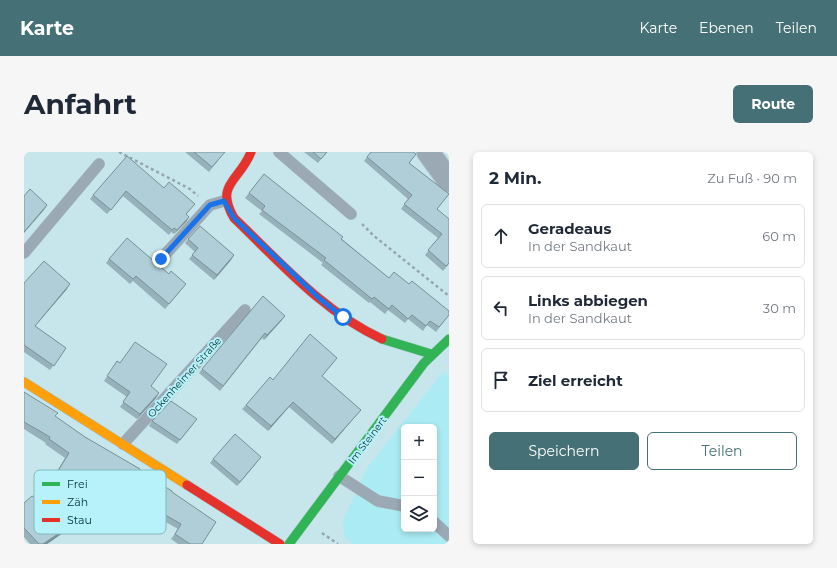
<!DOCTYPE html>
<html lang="de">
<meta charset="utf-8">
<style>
body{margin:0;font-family:Montserrat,sans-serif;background:#f6f6f7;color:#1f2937}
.controls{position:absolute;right:12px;bottom:12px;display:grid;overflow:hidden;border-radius:6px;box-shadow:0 2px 6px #0003}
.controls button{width:36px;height:36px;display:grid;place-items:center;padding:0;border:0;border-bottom:1px solid #e0e1e3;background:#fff;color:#1f2937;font:20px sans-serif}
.stop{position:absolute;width:12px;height:12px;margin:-9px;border:3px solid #1a73e8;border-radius:50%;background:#fff}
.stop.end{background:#1a73e8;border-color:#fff;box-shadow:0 1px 4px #0008}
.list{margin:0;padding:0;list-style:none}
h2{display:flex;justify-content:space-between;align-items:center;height:52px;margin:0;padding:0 16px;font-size:17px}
h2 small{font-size:13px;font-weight:400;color:#747a83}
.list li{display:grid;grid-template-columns:26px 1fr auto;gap:12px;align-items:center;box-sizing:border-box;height:64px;margin:0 8px 8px;padding:0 8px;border:1px solid #e0e1e3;border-radius:6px}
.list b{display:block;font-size:15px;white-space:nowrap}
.list p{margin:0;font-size:13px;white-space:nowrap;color:#747a83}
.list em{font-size:13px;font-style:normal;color:#747a83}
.actions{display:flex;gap:8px;padding:12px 16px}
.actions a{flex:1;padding:9px 0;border:1px solid #457075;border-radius:6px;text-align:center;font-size:14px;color:#457075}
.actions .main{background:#457075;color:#fff}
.icon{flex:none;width:22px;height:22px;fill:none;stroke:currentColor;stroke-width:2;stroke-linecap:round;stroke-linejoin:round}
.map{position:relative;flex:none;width:425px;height:392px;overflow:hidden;border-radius:6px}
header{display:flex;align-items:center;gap:24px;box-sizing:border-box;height:56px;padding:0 20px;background:#457075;color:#fff}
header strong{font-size:19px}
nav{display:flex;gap:22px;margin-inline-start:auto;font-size:14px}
.intro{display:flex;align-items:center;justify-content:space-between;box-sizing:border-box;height:96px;padding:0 24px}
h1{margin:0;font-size:28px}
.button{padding:10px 18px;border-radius:6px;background:#457075;color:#fff;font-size:14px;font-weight:700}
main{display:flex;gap:24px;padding:0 24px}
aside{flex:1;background:#fff;border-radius:6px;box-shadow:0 2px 6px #0003}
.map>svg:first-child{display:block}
.built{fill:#abecf4;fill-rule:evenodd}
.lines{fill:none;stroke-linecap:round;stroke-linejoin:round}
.lane-casing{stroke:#a6c3c7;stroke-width:12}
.street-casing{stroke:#a6c3c7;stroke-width:24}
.fast-casing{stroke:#a6c3c7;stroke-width:10}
.slow-casing{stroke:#a6c3c7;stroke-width:10}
.jam-casing{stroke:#a6c3c7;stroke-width:10}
.path{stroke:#96a5af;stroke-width:2.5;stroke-dasharray:3 3;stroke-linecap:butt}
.lane{stroke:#9ba9b5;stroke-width:11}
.street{stroke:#9ba9b5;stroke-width:22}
.fast{stroke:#30b455;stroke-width:9}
.slow{stroke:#ff9f0a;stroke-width:9}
.jam{stroke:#e5322d;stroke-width:9}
.wall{fill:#96b1b9}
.shaded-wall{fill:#7a9096}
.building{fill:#afced7;stroke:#7a9096}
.route{stroke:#1a73e8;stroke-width:5}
.labels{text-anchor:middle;stroke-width:4;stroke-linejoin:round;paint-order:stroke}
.street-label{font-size:10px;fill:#003136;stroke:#b7f2fa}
.key{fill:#b7f2fa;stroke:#80b8bf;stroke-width:1}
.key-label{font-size:11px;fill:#003136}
</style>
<header>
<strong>Karte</strong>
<nav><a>Karte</a><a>Ebenen</a><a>Teilen</a></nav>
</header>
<div class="intro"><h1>Anfahrt</h1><a class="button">Route</a></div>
<main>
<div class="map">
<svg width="425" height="392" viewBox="0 0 425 392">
<rect width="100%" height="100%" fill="#c6e6eb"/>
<path class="built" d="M420,219l5,4v169h-95l-9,-6 -2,-17 24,-53zM380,275h30v102h-30z"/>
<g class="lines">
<g class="lane-casing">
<g id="lane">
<polyline points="255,0 327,62"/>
<polyline points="0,101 75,12"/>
<polyline points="137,107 186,53 200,49"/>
<polyline points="99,292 221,158"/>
<polyline points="315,324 354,349 380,354"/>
<polyline points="410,370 425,384"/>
</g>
</g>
<g class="street-casing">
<polyline id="street" points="404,0 425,29"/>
</g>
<g class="fast-casing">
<g id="fast">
<polyline points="358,187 407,202"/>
<polyline points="265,392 400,211 425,187"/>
</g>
</g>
<g class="slow-casing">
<polyline id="slow" points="0,230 163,333"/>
</g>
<g class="jam-casing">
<g id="jam">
<path d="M227,0c-11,29 -37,32 -17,66 46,44 89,94 148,121"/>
<polyline points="163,333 256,392"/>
</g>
</g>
<g class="path">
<polyline points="95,0 166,37 174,44"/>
<polyline points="338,72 350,84 425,144"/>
<polyline points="298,381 314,392"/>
</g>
<use href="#lane" class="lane"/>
<use href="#street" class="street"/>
<use href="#fast" class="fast"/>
<use href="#slow" class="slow"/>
<use href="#jam" class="jam"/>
</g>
<g class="wall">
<polygon points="161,0 201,0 185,20"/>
<polygon points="280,0 303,0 294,11"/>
<polygon points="392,2 385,11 425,42 413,57 425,112 419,119 401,103 414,86 377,57 384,47 340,9 343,5"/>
<polygon points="140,36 167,56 162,63 165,65 162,70 150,82 147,80 145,83 99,44 83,62 66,47 69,43"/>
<polygon points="225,41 318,87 365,126 425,163 412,180 403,173 399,179 384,167 381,171 364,158 361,162 346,150 345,151 297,113 299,111 235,62 238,59 221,46"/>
<polygon points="164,87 207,108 190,128 165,107 171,100 161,91"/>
<polygon points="85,107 159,136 141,157 109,129 106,132 82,111"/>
<polygon points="0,131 43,137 11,174 42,196 26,218 0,200"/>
<polygon points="258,168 240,188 238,186 196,239 175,221 178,217"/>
<polygon points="93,209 127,234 132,246 113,267 96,255 103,245 80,229"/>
<polygon points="310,210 298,224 337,258 308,292 265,255 244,279 218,257 222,253 249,228"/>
<polygon points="0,240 32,265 61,285 148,340 178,392 154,392 147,387 154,377 85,338 68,357 70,368 60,382 52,372 23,392 6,392 0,385 0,351 15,348 41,306 21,292 22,291 0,277"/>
<polygon points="128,269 170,271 153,292 125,274"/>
<polygon points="189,307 234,309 213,334 186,311"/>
</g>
<g class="shaded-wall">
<polygon points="23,53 20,58 0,81 0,80"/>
<polygon points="165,65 162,70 150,82 153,78"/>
<polygon points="210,103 207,108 190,128 193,123"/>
<polygon points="46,132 43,137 7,179 11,174"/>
<polygon points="261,164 258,168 240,188 243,183"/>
<polygon points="135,241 132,246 113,267 116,262"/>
<polygon points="269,250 265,255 244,279 247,274"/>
<polygon points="337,258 333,262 308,292 311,287"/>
<polygon points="237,305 234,309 213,334 216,330"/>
<polygon points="56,367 52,372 23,392 19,392"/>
</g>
<g class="building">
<polygon points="170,0 201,0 188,15"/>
<polygon points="289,0 303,0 297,7"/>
<polygon points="347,0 389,0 392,2 385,11 425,42 413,57 425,67 425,111 422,114 404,98 418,82 380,52 388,43 343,5"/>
<polygon points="103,4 140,36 145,30 171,52 162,62 165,65 153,78 150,76 148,78 102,39 87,58 69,43"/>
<polygon points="240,22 319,85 317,87 365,126 370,120 385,132 388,129 425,159 425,163 415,175 406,169 402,174 388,163 384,167 368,153 365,157 350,145 348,147 300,108 302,106 238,58 241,54 225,41"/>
<polygon points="6,37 23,53 0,80 0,44"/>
<polygon points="176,74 210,103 193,123 168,103 174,96 164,87"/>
<polygon points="103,86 145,122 147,119 162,132 145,152 112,124 109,127 85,107"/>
<polygon points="20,109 46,132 11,174 42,196 30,214 0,193 0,131"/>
<polygon points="239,144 261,164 243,183 241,181 199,234 178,217"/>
<polygon points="286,182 313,206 298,224 337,258 311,287 269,250 247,274 222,253 246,225 249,228"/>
<polygon points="111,190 143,212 127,234 135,241 116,262 99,250 106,240 83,224 93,209 96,211"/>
<polygon points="0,240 34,261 31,264 61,285 116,317 115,319 148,339 148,340 192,370 178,392 166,392 151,382 157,372 89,333 68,357 74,363 63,377 56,367 19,392 15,392 0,376 0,351 8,344 16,348 45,301 25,287 26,285 0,270"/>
<polygon points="147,249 173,267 156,288 128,269"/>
<polygon points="211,282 237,305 216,330 189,307"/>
</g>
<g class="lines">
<polyline class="route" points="137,107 186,53 200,49 210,66 296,147 319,165"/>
</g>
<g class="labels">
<g class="street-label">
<text transform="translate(160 225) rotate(-48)" y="4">Ockenheimer Straße</text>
<text transform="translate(343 288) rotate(-53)" y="4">Im Steinert</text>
</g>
</g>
<rect x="10" y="318" width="132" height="64" rx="6" class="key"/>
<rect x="18" y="330" width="18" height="4" fill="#30b455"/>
<rect x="18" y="348" width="18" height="4" fill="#ff9f0a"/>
<rect x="18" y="366" width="18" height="4" fill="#e5322d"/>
<g class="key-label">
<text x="43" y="336">Frei</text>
<text x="43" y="354">Zäh</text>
<text x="43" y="372">Stau</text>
</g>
</svg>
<div class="controls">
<button>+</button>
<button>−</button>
<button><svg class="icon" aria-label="layers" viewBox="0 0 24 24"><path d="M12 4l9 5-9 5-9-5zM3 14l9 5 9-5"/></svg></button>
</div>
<div class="stop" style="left:319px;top:165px"></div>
<div class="stop end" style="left:137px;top:107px"></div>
</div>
<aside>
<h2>2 Min.<small>Zu Fuß · 90 m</small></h2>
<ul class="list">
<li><svg class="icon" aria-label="ahead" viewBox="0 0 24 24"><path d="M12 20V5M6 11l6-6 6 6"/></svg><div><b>Geradeaus</b><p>In der Sandkaut</p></div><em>60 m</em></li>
<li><svg class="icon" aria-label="left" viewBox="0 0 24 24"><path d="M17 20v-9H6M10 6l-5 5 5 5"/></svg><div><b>Links abbiegen</b><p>In der Sandkaut</p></div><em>30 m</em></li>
<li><svg class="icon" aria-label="arrive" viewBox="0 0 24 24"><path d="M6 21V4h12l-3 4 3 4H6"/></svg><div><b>Ziel erreicht</b></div></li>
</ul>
<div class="actions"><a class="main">Speichern</a><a>Teilen</a></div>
</aside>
</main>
